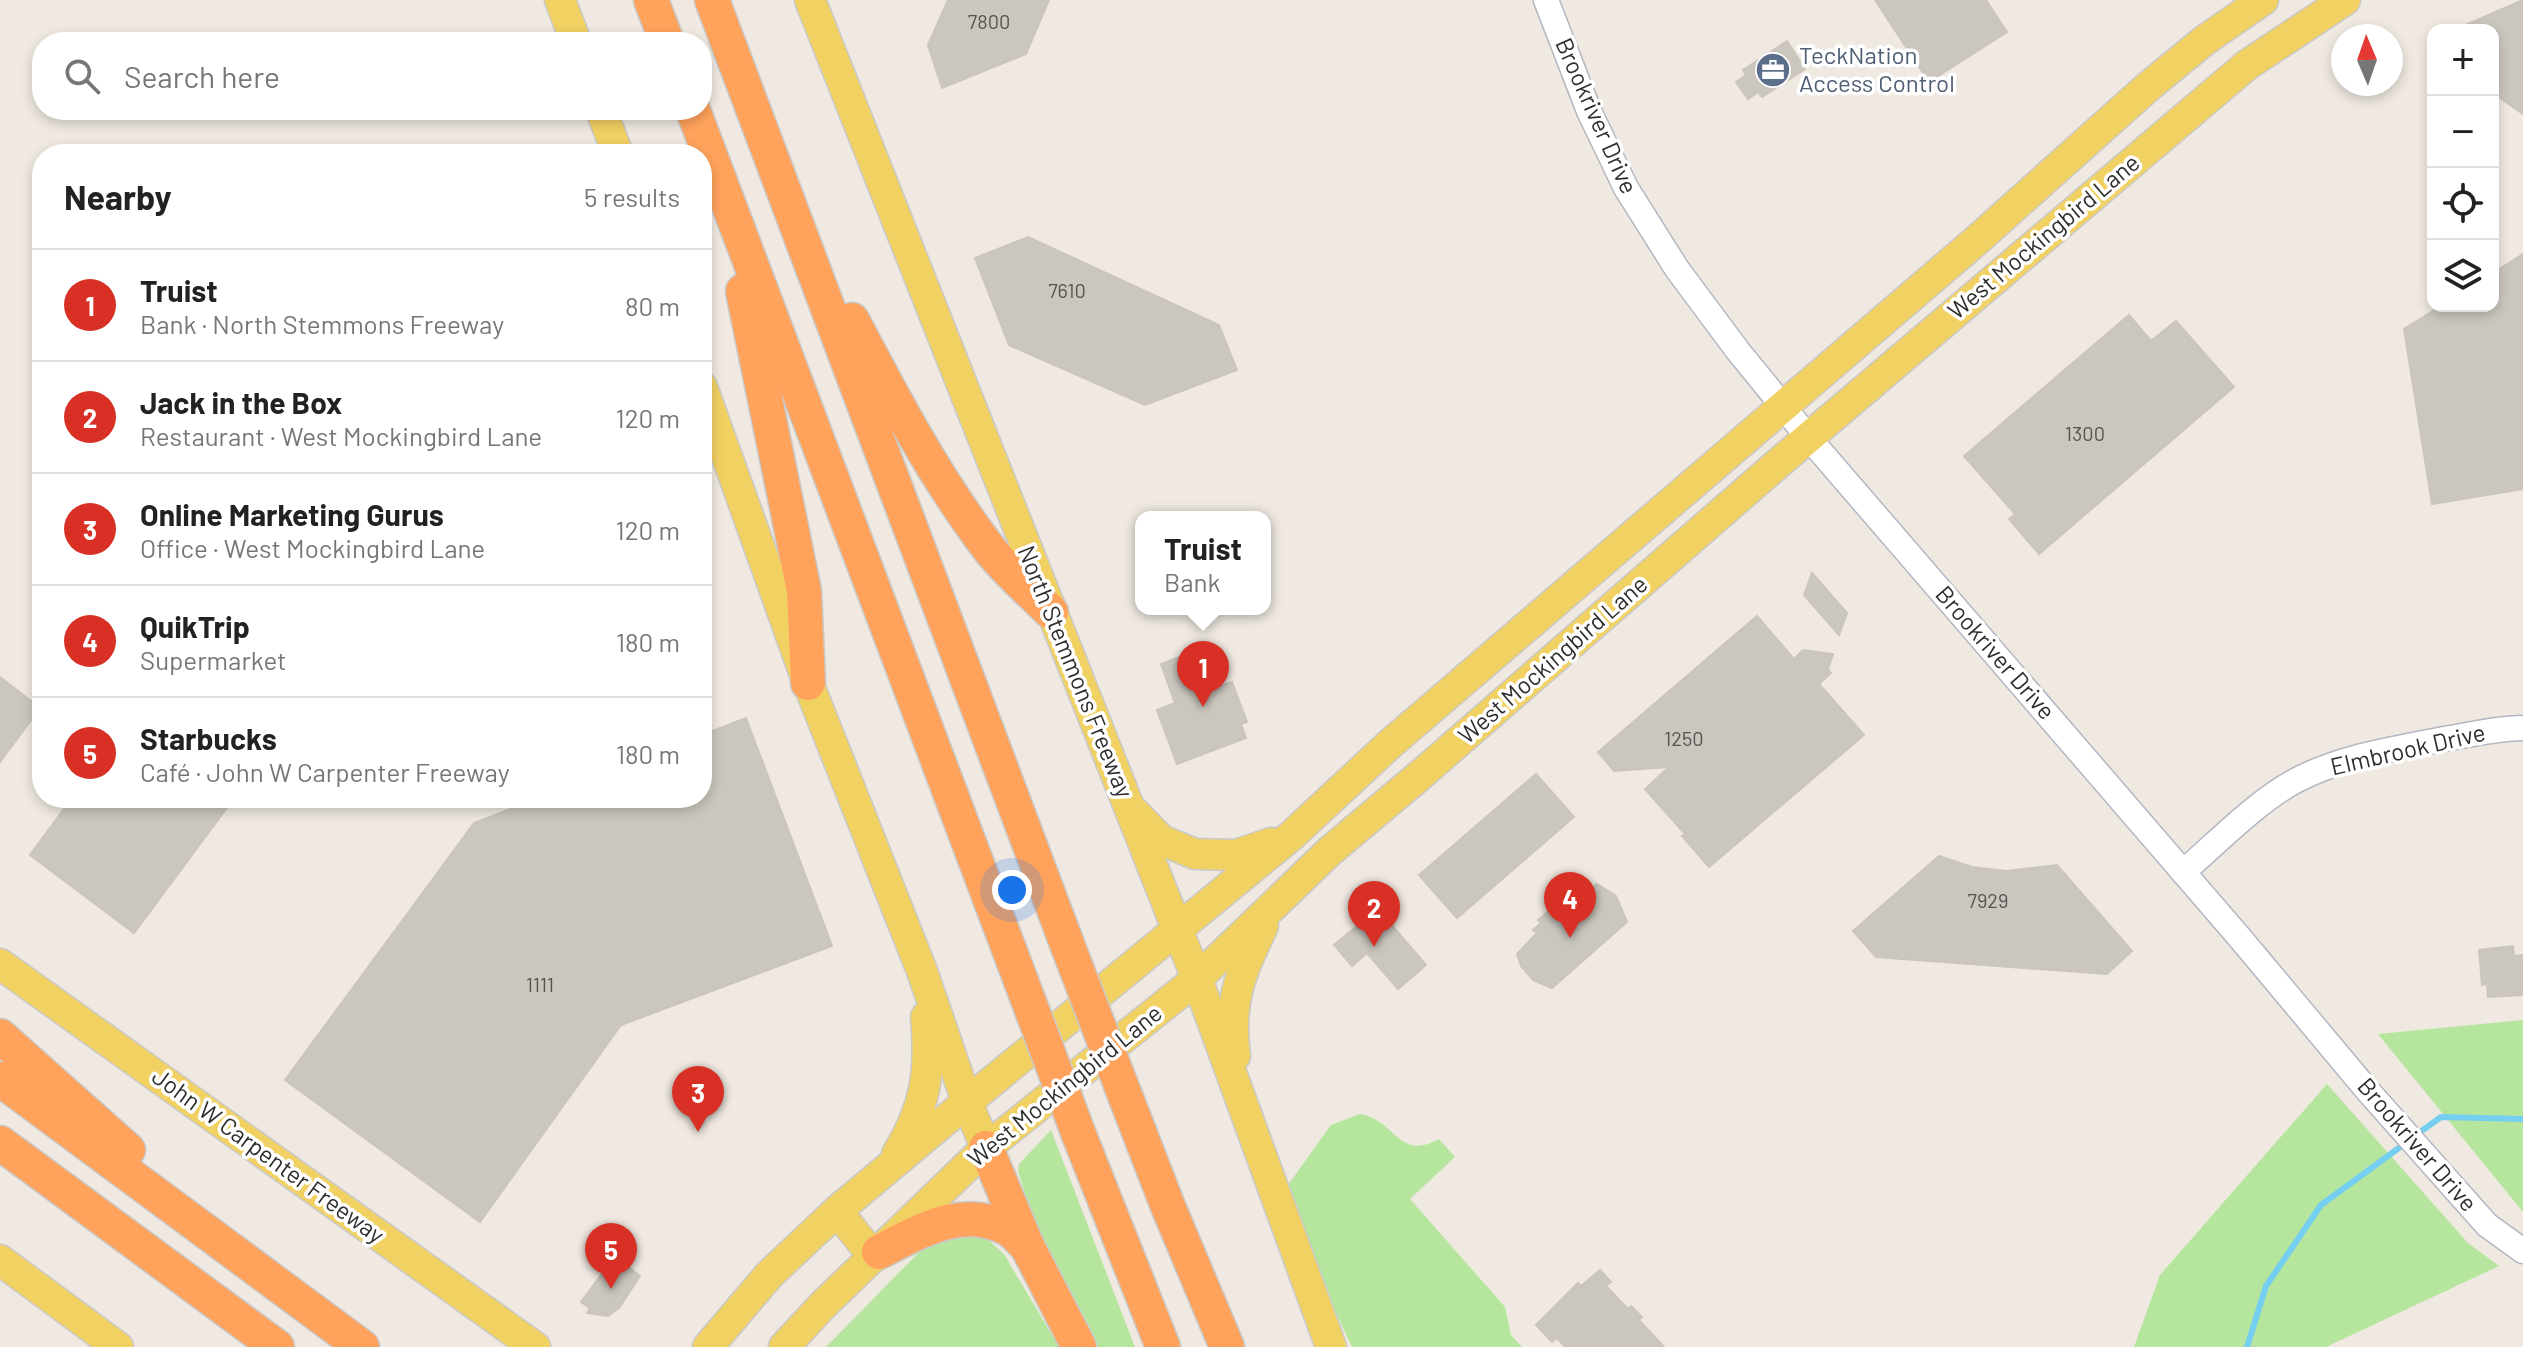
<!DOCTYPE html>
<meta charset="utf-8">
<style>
body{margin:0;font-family:Barlow,sans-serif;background:#f2f2f2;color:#222}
.controls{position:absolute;right:24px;top:24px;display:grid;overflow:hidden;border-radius:16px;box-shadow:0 4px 12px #0003}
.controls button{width:72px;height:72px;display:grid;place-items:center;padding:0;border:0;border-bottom:2px solid #e0e0e0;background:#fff;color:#222;font:40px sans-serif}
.compass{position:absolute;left:2331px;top:24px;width:72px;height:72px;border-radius:50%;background:#fff;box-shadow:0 4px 12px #0003;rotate:358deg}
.you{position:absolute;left:1012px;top:890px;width:28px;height:28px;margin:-20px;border:6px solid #fff;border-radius:50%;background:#1a73e8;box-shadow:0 0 0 12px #1a73e833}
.badge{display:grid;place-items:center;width:52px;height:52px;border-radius:50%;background:#d93025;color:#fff;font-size:26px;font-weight:700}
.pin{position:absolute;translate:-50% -66px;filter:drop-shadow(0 2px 4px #0008)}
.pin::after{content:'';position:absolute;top:42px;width:28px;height:24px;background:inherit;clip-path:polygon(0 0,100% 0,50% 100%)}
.popup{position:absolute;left:1135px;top:511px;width:136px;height:104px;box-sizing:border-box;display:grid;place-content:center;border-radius:16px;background:#fff;filter:drop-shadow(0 2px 6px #0005);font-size:26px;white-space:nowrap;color:#767676}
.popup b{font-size:30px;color:#222}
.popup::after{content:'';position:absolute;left:50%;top:100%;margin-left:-16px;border:16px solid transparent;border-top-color:#fff}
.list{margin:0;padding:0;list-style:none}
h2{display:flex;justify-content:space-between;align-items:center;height:104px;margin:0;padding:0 32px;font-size:34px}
h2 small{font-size:26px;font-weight:400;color:#767676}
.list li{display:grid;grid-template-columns:52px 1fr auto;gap:24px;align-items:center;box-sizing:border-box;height:112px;padding:0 32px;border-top:2px solid #e0e0e0}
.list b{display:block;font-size:30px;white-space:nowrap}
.list p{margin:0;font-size:26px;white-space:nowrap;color:#767676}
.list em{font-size:26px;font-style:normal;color:#767676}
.icon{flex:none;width:44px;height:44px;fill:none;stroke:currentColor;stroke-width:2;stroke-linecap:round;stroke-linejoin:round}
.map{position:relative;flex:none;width:2523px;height:1347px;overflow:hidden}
.search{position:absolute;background:#fff;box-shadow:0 4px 12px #0003;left:32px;top:32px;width:680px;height:88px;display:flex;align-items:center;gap:20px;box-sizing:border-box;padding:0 28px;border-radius:32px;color:#767676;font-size:30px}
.panel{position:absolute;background:#fff;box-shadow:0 4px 12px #0003;left:32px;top:144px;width:680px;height:664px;border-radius:32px}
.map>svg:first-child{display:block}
.green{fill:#b6e59e}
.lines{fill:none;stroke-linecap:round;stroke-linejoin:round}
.stream{stroke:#75cff0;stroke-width:6}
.building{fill:#cbc7bf;stroke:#cbc5ba;stroke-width:2}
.minor-casing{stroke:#b4b7c1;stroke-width:27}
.major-casing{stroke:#c9c9c9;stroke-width:33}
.highway-casing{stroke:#c9c9c9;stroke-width:37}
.minor{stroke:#fff;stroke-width:24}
.major{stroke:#f2d163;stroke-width:30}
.highway{stroke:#ffa35c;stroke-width:34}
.highway-bridge-casing{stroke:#c9c9c9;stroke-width:37;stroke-linecap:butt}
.highway-bridge{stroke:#ffa35c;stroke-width:34}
.labels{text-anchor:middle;stroke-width:7;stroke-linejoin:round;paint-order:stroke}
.number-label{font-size:20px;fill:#555452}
.service-label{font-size:24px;fill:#4e5e75;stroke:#fff;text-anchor:start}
.street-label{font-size:24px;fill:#2e2e2e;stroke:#fff}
</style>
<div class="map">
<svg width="2523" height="1347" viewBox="0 0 2523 1347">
<rect width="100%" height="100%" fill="#efe9e1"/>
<g class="green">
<polygon points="2523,1020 2523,1212 2378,1034"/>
<polygon points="2327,1084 2468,1243 2499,1266 2326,1347 2134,1347 2160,1275"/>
<path d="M1360,1114c35,5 38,48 79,25l16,18 -45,42 95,108 6,28 11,12h-170l-22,-46 -42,-116 43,-60z"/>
<polygon points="1051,1130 1135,1347 1094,1347 1034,1223 1018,1171 1019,1164"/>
<polygon points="968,1235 986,1238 1004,1254 1059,1347 826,1347 923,1248 935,1240"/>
</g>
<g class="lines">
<g class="stream">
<polyline points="2416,1135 2441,1117 2523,1119"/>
<polyline points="2247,1347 2266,1286 2321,1205 2407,1142"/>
</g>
</g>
<g class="building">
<polygon points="948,0 1049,0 1026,54 942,88 928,45"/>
<polygon points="1875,0 1986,0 2007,32 1929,82"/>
<polygon points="2523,0 2523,114 2493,93 2493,30 2454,30"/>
<polygon points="1787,41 1805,69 1762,97 1758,92 1748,99 1736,82 1746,75 1743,70"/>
<polygon points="1028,237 1219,325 1237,370 1145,405 1009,345 975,258"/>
<polygon points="2523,254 2523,489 2432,504 2404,329 2441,306 2493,306 2493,273"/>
<polygon points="2129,315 2151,341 2176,321 2234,387 2039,554 2009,519 2015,514 1964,456"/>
<polygon points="1812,573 1847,613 1839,635 1804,595"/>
<polygon points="1757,616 1794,659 1803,650 1833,654 1828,669 1831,673 1819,684 1864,735 1709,867 1682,836 1685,834 1645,789 1669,767 1614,771 1598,752"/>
<polygon points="1192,652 1207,691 1232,682 1247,722 1241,724 1246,738 1177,764 1157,710 1175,703 1161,664"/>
<polygon points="0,677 40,708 0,762"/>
<polygon points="746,718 832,946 621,1025 480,1222 285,1080 474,823 539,798 702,798 702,735"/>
<polygon points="1536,774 1574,817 1457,918 1419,875"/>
<polygon points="72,798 220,798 229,805 134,933 30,855"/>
<polygon points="1939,856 1972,867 2006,871 2057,865 2132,951 2107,974 1876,957 1853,931"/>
<polygon points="1597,884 1616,896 1627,922 1552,988 1533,980 1521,966 1517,954 1537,933 1533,930 1541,923 1538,920 1561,900 1564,903 1571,897 1574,901"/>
<polygon points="1378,909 1426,965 1398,989 1367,953 1352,966 1334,945"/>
<polygon points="2513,946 2514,956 2523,955 2523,995 2488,997 2487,984 2482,985 2479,950"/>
<polygon points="615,1256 640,1276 619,1308 608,1316 587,1313 590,1308 581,1302"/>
<polygon points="1600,1270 1611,1282 1606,1286 1628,1309 1631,1306 1642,1317 1639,1320 1664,1347 1565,1347 1557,1338 1552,1342 1536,1325 1578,1283 1581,1286"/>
</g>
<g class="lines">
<g class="minor-casing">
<g id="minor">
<polyline points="1546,0 1589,111 1626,188 1677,269 1738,351 1808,437 2240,938 2368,1091 2487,1225 2523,1251"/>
<path d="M2183,872c35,-30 74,-71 114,-92 46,-24 98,-31 147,-41 26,-4 53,-11 79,-11"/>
</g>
</g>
<g class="major-casing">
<g id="major">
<polyline points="560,0 576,42"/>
<polyline points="810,0 1197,979 1331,1347"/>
<polyline points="601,110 618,154"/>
<polyline points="702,387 808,683 922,971 967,1102 986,1148"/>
<polyline points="1135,813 1161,840 1195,854 1236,855 1271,843"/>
<polyline points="0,964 535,1347"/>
<path d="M1235,1056c-7,-56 5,-81 28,-130"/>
<path d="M897,1154c29,-47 34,-83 29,-137"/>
<polyline points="837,1211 874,1257"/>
<polyline points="0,1260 118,1347"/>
<polyline points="708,1347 769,1275 837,1211 967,1102 1291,836 1390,744 1977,240 2149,86 2205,40 2263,0"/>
<polyline points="784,1347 823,1305 986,1148 1197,979 1330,851 1418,777 1782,460 2247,65 2345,0"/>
</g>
</g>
<g class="highway-casing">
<g id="highway">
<polyline points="651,0 667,42"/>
<polyline points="712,0 1067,944"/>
<polyline points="693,110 1021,981"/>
<polyline points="743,291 804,591 808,683"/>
<path d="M852,320c41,78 82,156 135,226 18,24 43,45 64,66"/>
<polyline points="0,1036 128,1150"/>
<polyline points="0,1079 362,1347"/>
<polyline points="1126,1098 1167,1204 1227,1347"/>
<polyline points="1079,1135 1163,1347"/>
<polyline points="0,1143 277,1347"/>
<polyline points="986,1148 1027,1246 1079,1347"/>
<path d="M879,1252c40,-20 84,-48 129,-23 7,4 13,12 19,17"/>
</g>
</g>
<use href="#minor" class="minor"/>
<use href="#major" class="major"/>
<use href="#highway" class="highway"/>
<g class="highway-bridge-casing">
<g id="highway-bridge">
<polyline points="1067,944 1126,1098"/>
<polyline points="1021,981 1079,1135"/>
</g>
</g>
<use href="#highway-bridge" class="highway-bridge"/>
</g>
<defs>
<g id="office-disc" transform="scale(1.8)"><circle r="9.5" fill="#5c6f8a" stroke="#fff"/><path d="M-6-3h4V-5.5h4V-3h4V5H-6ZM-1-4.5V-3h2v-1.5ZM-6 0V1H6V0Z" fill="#fff"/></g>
</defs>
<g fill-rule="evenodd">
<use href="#office-disc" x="1773" y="70"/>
</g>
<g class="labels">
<g class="number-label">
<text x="989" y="29">7800</text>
<text x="1067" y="298">7610</text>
<text x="2085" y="441">1300</text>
<text x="1684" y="746">1250</text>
<text x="1988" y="908">7929</text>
<text x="540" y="992">1111</text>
</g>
<g class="service-label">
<text x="1799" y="64">TeckNation<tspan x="1799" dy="28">Access Control</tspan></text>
</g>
<g class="street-label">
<text transform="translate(1596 116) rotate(66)" y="8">Brookriver Drive</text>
<text transform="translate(2044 237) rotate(-40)" y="8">West Mockingbird Lane</text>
<text transform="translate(1995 653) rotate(49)" y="8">Brookriver Drive</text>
<text transform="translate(1553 660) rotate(-41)" y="8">West Mockingbird Lane</text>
<text transform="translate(1075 672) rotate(68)" y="8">North Stemmons Freeway</text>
<text transform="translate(2408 750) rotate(-13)" y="8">Elmbrook Drive</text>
<text transform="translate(1065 1086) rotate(-39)" y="8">West Mockingbird Lane</text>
<text transform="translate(2417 1145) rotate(49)" y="8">Brookriver Drive</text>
<text transform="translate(268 1156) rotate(36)" y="8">John W Carpenter Freeway</text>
</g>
</g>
</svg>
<div class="controls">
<button>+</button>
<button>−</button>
<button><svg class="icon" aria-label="locate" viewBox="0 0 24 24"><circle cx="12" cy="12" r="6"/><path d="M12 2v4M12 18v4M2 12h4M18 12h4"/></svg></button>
<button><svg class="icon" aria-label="layers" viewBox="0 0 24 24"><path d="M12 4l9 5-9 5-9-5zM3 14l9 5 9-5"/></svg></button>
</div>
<svg class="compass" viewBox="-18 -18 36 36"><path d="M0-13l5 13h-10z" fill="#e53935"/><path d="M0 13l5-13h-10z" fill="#767676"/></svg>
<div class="you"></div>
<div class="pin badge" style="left:1203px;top:707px">1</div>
<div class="popup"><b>Truist</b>Bank</div>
<div class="pin badge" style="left:1374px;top:947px">2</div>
<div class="pin badge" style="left:698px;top:1132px">3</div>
<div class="pin badge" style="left:1570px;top:938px">4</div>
<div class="pin badge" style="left:611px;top:1289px">5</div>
<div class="search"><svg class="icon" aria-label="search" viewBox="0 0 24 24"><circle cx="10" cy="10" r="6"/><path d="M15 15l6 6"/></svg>Search here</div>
<section class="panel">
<h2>Nearby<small>5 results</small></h2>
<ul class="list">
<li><span class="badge">1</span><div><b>Truist</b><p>Bank · North Stemmons Freeway</p></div><em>80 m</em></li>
<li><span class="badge">2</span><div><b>Jack in the Box</b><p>Restaurant · West Mockingbird Lane</p></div><em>120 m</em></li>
<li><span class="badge">3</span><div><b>Online Marketing Gurus</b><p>Office · West Mockingbird Lane</p></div><em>120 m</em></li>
<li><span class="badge">4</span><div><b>QuikTrip</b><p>Supermarket</p></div><em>180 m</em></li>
<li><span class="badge">5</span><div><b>Starbucks</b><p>Café · John W Carpenter Freeway</p></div><em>180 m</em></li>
</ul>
</section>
</div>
